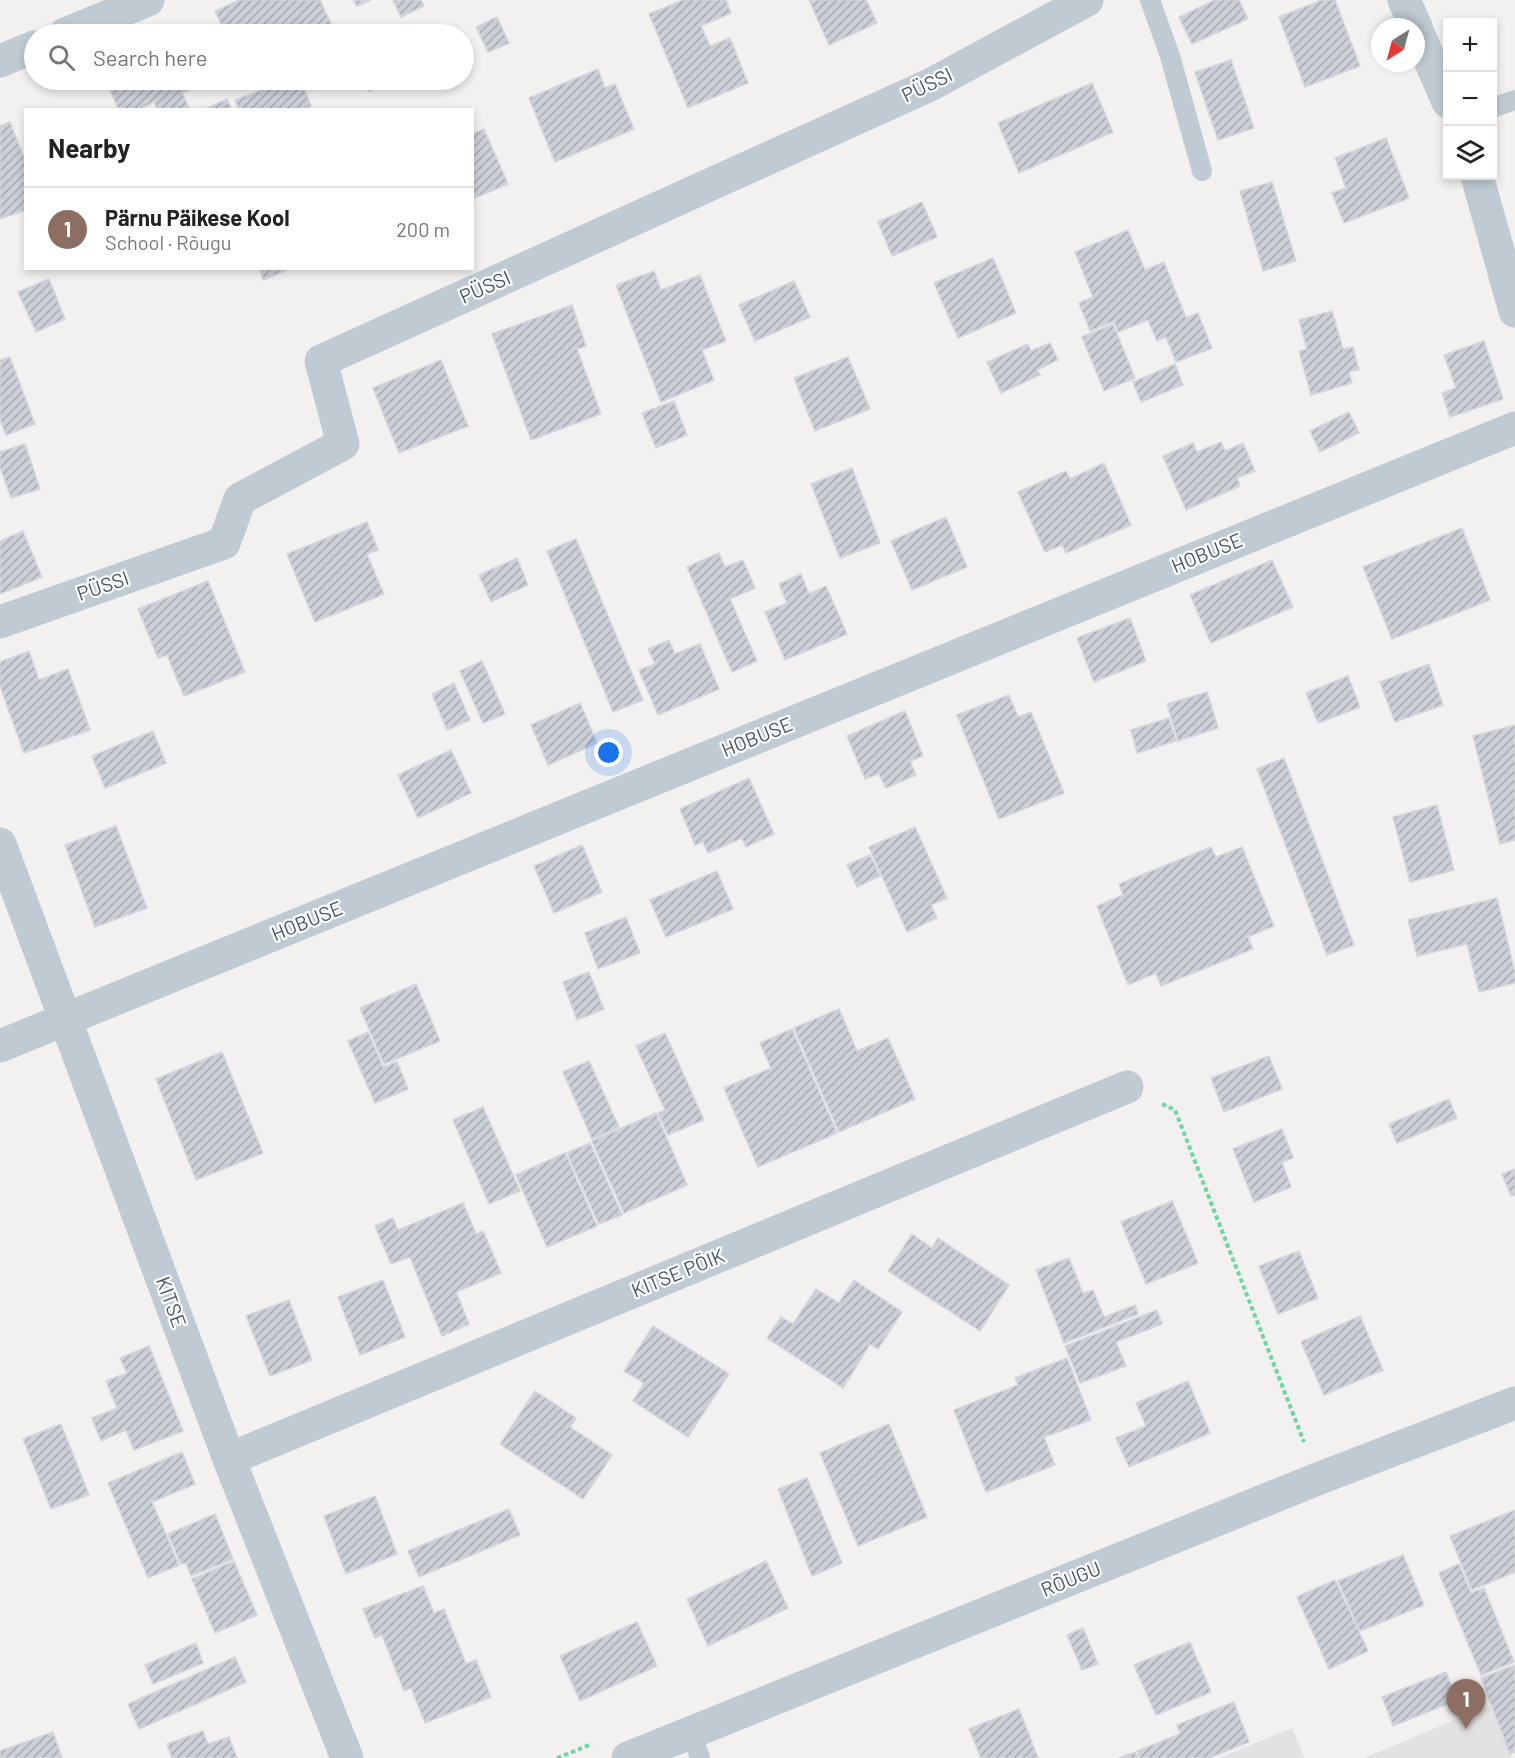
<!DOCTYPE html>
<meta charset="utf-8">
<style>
body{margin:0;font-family:Barlow,sans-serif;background:#f2f2f2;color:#222}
.controls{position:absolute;right:18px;top:18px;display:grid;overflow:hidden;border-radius:0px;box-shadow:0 3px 9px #0003}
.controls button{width:54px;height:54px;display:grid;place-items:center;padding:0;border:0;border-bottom:2px solid #e0e0e0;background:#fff;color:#222;font:30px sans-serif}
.compass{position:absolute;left:1371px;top:18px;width:54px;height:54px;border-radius:50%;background:#fff;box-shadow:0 3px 9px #0003;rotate:216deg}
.you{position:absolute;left:609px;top:753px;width:21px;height:21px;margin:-15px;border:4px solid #fff;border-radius:50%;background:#1a73e8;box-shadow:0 0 0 9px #1a73e833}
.badge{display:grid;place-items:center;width:39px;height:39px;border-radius:50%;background:#076df6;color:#fff;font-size:20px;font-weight:700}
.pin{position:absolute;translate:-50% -50px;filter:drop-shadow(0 2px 3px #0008)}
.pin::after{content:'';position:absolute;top:32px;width:21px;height:18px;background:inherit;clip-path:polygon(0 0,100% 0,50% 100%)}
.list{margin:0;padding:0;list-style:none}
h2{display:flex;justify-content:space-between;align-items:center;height:78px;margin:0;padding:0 24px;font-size:26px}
h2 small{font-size:20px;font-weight:400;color:#767676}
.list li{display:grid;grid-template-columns:39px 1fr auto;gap:18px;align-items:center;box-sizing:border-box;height:84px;padding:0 24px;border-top:2px solid #e0e0e0}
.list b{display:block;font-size:22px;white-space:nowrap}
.list p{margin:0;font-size:20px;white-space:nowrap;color:#767676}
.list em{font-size:20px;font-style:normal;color:#767676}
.icon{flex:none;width:33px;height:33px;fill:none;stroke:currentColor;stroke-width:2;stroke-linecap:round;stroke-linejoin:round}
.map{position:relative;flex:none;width:1515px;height:1758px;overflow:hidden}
.search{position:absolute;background:#fff;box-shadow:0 3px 9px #0003;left:24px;top:24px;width:450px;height:66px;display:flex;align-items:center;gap:15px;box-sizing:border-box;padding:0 21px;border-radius:33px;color:#767676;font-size:22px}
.panel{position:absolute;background:#fff;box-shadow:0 3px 9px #0003;left:24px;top:108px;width:450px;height:162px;border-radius:0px}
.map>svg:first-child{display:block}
.education{fill:#e4e1e2}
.building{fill:url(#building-hatch);stroke:#d3d6dc;stroke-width:1.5}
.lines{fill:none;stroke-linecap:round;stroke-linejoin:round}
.path{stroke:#6fd6a4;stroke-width:4;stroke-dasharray:4.5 3;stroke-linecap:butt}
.lane{stroke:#bfcad3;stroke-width:20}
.street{stroke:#bfcad3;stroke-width:33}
.labels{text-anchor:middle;stroke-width:4.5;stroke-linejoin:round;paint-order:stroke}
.street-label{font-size:20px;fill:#465360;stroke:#fff}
</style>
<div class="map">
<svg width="1515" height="1758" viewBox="0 0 1515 1758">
<defs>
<pattern id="building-hatch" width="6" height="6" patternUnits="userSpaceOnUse" patternTransform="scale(1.5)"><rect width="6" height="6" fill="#cccfd6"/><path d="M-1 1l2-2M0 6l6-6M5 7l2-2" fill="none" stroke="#a7abb1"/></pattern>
</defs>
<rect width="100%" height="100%" fill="#f3f0f0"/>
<g class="education">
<polygon points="1490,1705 1512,1758 1364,1758"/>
<polygon points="1292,1728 1305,1758 1219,1758"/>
</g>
<g class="building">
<polygon points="239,0 320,0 336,34 314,34 312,32 306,34 226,34 215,11"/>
<polygon points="353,0 371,0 357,6"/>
<polygon points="393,0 421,0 424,6 401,17"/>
<polygon points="683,0 726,0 731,13 701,26 710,46 730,38 748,83 688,108 649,14"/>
<polygon points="809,0 866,0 877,23 829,45"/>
<polygon points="1215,0 1239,0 1248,19 1192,44 1179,17"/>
<polygon points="1322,0 1335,0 1360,66 1305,87 1279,17"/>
<polygon points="497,17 509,43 488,52 476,27"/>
<polygon points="171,27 175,34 154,34"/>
<polygon points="1231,60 1254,128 1218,140 1195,72"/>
<polygon points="598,69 605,88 615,84 634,129 555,162 529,98"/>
<polygon points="105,80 195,80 198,86 182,93 190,110 158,110 154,102 138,110 119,110"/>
<polygon points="289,80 301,80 311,106 302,110 239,110 235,100"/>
<polygon points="363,80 394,80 369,91"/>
<polygon points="1092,83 1113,132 1019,173 998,123"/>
<polygon points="227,99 232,110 208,110 207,108"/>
<polygon points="10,122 26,163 26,210 0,219 0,126"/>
<polygon points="484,129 508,184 472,199 472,134"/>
<polygon points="1386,138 1409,198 1344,223 1332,193 1346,188 1335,158"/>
<polygon points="1272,182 1296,261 1263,271 1240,191"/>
<polygon points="922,202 937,237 892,256 878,222"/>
<polygon points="1128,230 1145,270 1164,262 1186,318 1198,313 1212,348 1176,362 1166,337 1157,341 1148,320 1118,332 1114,321 1090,331 1079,303 1093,297 1075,252"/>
<polygon points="993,258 1016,313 958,338 934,283"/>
<polygon points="259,268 292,268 263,280"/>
<polygon points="654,271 661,290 700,275 726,341 702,350 714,380 661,402 616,285"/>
<polygon points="49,279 65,319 36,332 18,292"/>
<polygon points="794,281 810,317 755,341 739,305"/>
<polygon points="572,305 586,346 577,349 601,414 531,440 492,334"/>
<polygon points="1332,311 1343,349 1353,347 1359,370 1349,372 1352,383 1311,395 1299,351 1307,349 1299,320"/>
<polygon points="1113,324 1135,378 1104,391 1082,337"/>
<polygon points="1484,341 1503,399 1450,417 1442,393 1456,388 1444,355"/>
<polygon points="1050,343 1058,360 1037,370 1040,375 1001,393 987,362 1028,344 1031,351"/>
<polygon points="10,357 35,424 6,435 0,420 0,360"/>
<polygon points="848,357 870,409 815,431 794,378"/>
<polygon points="441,360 468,426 399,453 373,388"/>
<polygon points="1175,364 1183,385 1141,402 1133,382"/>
<polygon points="674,401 687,435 656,448 642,413"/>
<polygon points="1349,412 1359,433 1320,452 1310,431"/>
<polygon points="1221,442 1225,451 1243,443 1255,471 1237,478 1240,486 1186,510 1163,456 1193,443 1197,452"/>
<polygon points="25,444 40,489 11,498 0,467 0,452"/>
<polygon points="1104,463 1131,525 1066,553 1062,545 1045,552 1018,492 1066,471 1070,479"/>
<polygon points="852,468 880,543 840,558 811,484"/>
<polygon points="946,517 967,567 912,590 891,541"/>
<polygon points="367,522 378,550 367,554 384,594 315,622 287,554"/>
<polygon points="1462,528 1490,600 1392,639 1363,567"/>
<polygon points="23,531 42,577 0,594 0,541"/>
<polygon points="576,539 643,700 613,712 547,551"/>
<polygon points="719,553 725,567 743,560 755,588 730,599 757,661 732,672 687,567"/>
<polygon points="517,558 528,585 491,602 479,575"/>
<polygon points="1272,560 1293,607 1211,643 1190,595"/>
<polygon points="801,574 809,594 826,586 847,634 785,660 765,612 787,603 779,584"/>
<polygon points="208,581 245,672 184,696 167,655 158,658 138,609"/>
<polygon points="1130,618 1146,661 1094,682 1077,638"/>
<polygon points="669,640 675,654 700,644 719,689 658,715 639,670 655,664 648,649"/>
<polygon points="29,651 39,680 68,669 90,730 24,753 0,686 0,662"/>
<polygon points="482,661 505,714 483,723 460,671"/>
<polygon points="1429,664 1443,705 1395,722 1380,682"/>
<polygon points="1348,676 1360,707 1318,723 1306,693"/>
<polygon points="454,683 470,720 447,730 432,694"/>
<polygon points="1207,692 1218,728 1178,741 1167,704"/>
<polygon points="1009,695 1018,717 1031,712 1064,793 999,819 957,715"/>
<polygon points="580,703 597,743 548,765 531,725"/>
<polygon points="905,711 923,756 910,761 916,775 886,788 879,774 865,779 847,736"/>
<polygon points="1169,718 1176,741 1137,753 1131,730"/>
<polygon points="1515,725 1515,840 1500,844 1473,736"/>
<polygon points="153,731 166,763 105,788 92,756"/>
<polygon points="451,750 471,793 418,818 398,775"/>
<polygon points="1284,758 1354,945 1327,955 1257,769"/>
<polygon points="749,778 774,834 746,847 742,838 708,853 703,842 695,845 680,809"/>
<polygon points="1437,805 1454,870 1410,882 1393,817"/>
<polygon points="116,826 147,908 95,927 65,845"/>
<polygon points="915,827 947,898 931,905 937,918 907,932 869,847"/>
<polygon points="582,845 602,892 554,913 534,866"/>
<polygon points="1211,847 1216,857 1242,847 1274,926 1248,937 1253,949 1161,986 1156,973 1128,985 1097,906 1123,895 1119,884"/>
<polygon points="870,855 880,876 857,887 847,865"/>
<polygon points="717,871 733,909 666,937 650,900"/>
<polygon points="1497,898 1515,973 1515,983 1479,992 1467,944 1417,956 1408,920"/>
<polygon points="626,917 640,953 598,969 585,933"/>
<polygon points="589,972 604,1009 577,1020 563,982"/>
<polygon points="416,984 440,1041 384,1064 360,1008"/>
<polygon points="839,1009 857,1051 888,1038 915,1099 839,1132 794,1028"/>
<polygon points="792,1029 837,1133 758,1167 724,1088 771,1068 760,1043"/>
<polygon points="368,1032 383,1067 397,1062 408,1089 375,1103 348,1041"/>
<polygon points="665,1033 704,1120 668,1135 658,1113 665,1110 636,1046"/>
<polygon points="222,1052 263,1153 196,1180 156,1079"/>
<polygon points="1269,1056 1282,1089 1224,1112 1211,1078"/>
<polygon points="589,1061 619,1127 592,1139 563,1072"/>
<polygon points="1449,1099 1457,1118 1397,1143 1389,1124"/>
<polygon points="483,1107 520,1191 489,1204 453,1120"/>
<polygon points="656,1113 687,1185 624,1213 592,1141"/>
<polygon points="1282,1129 1293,1158 1282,1162 1291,1187 1254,1202 1233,1149"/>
<polygon points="590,1143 622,1215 599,1224 567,1153"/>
<polygon points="565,1153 597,1226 547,1247 516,1175"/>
<polygon points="1515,1169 1515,1195 1511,1196 1502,1174"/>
<polygon points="1172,1201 1198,1263 1146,1284 1121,1222"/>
<polygon points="463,1203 476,1234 483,1231 501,1273 456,1292 469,1324 442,1336 410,1257 391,1264 375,1226 393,1218 398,1230"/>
<polygon points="912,1234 932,1248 938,1238 1009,1285 980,1331 888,1271"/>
<polygon points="1299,1251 1318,1298 1278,1314 1259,1266"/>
<polygon points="1069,1258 1083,1293 1093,1290 1104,1317 1135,1305 1138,1314 1064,1343 1036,1270"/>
<polygon points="383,1280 405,1337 360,1355 338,1297"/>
<polygon points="854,1280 902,1312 878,1349 870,1344 843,1388 767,1338 781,1317 793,1324 816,1289 839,1303"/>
<polygon points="289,1300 312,1360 270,1376 246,1316"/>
<polygon points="1157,1310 1162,1324 1116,1342 1126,1366 1080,1383 1065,1346"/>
<polygon points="1360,1316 1383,1370 1324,1395 1301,1342"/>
<polygon points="653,1326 729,1374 688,1437 633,1401 644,1383 624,1371"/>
<polygon points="149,1346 183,1431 134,1450 126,1430 101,1441 92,1418 117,1408 106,1381 127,1373 120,1358"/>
<polygon points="1067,1358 1091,1420 1044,1437 1055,1465 986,1492 954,1410 1018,1385 1015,1378"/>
<polygon points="1188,1381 1210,1433 1129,1467 1116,1438 1146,1426 1136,1403"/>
<polygon points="535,1391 576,1418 570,1427 612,1455 583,1499 500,1444"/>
<polygon points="61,1424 89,1495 51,1509 23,1439"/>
<polygon points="889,1424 927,1517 858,1546 820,1453"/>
<polygon points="182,1452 195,1484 152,1502 179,1565 148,1578 108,1483"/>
<polygon points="807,1478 842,1563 812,1576 778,1489"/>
<polygon points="375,1496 397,1554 346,1574 324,1516"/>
<polygon points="509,1509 520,1535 419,1577 408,1551"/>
<polygon points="1515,1510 1515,1572 1472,1590 1450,1536"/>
<polygon points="215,1514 233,1559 191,1576 186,1563 181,1564 168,1534"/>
<polygon points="1403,1555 1424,1605 1360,1631 1338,1581"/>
<polygon points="234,1561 257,1615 215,1633 192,1579"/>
<polygon points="766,1561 788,1608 708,1646 687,1599"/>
<polygon points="1459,1564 1471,1593 1484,1588 1514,1662 1481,1675 1439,1573"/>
<polygon points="1335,1580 1368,1651 1329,1669 1297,1597"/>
<polygon points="423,1586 434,1613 444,1609 466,1664 476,1660 491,1697 425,1723 411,1688 404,1691 382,1635 375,1638 363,1609"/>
<polygon points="637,1622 657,1666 580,1701 560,1656"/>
<polygon points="1083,1628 1098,1664 1082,1670 1067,1635"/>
<polygon points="1190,1642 1211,1692 1156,1715 1134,1665"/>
<polygon points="196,1643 203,1663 153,1684 145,1665"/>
<polygon points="235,1657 246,1682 139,1729 128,1704"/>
<polygon points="1515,1665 1515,1752 1510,1754 1481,1678"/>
<polygon points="1446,1672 1457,1700 1393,1726 1382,1697"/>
<polygon points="1234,1702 1249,1742 1209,1758 1140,1758 1137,1751 1180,1734 1177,1725"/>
<polygon points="1019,1709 1038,1758 981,1758 969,1729"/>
<polygon points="203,1731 208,1744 229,1737 237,1758 172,1758 167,1744"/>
<polygon points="53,1732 62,1758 0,1758 0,1751"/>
<polygon points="1135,1752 1138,1758 1119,1758"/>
</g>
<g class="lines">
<g class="path">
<polyline points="1162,1104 1175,1110 1304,1442"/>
<polyline points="557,1758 592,1744"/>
</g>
<g class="lane">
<polyline points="1150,0 1170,56 1202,171"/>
<polyline points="1492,108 1515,100"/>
<polyline points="692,1733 700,1758"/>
</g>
<g class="street">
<polyline points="1404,0 1416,27"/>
<polyline points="1416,28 1448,102"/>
<polyline points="65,34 148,0"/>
<polyline points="0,61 34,47"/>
<polyline points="1477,176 1515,311"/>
<polyline points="0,622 224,543 240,499 343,444 321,361 930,85 1087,0"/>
<polyline points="0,844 229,1459 347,1758"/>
<polyline points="0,1046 1515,428"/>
<polyline points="229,1459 1127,1087"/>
<polyline points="628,1758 1320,1478 1515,1403"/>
</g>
</g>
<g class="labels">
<g class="street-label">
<text transform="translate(927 85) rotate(-26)" y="7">PÜSSI</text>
<text transform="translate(485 287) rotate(-24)" y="7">PÜSSI</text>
<text transform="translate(1207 553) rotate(-22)" y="7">HOBUSE</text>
<text transform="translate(103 586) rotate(-19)" y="7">PÜSSI</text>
<text transform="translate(757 737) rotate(-22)" y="7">HOBUSE</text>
<text transform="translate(307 921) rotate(-22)" y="7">HOBUSE</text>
<text transform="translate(678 1273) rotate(-22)" y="7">KITSE PÕIK</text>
<text transform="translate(171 1302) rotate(70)" y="7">KITSE</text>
<text transform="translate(1071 1579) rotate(-22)" y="7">RÕUGU</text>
</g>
</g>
</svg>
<div class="controls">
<button>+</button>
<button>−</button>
<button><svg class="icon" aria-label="layers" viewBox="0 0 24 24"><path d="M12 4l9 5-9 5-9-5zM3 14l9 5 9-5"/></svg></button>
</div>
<svg class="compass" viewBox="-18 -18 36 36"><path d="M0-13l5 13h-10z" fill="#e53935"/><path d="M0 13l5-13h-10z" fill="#767676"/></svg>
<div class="you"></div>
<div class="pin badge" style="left:1466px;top:1729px;background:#8d6e63">1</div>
<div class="search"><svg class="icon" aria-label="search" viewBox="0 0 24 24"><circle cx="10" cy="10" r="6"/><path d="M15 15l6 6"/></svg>Search here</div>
<section class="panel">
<h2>Nearby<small></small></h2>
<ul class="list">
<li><span class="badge" style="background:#8d6e63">1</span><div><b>Pärnu Päikese Kool</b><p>School · Rõugu</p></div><em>200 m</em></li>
</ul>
</section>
</div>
